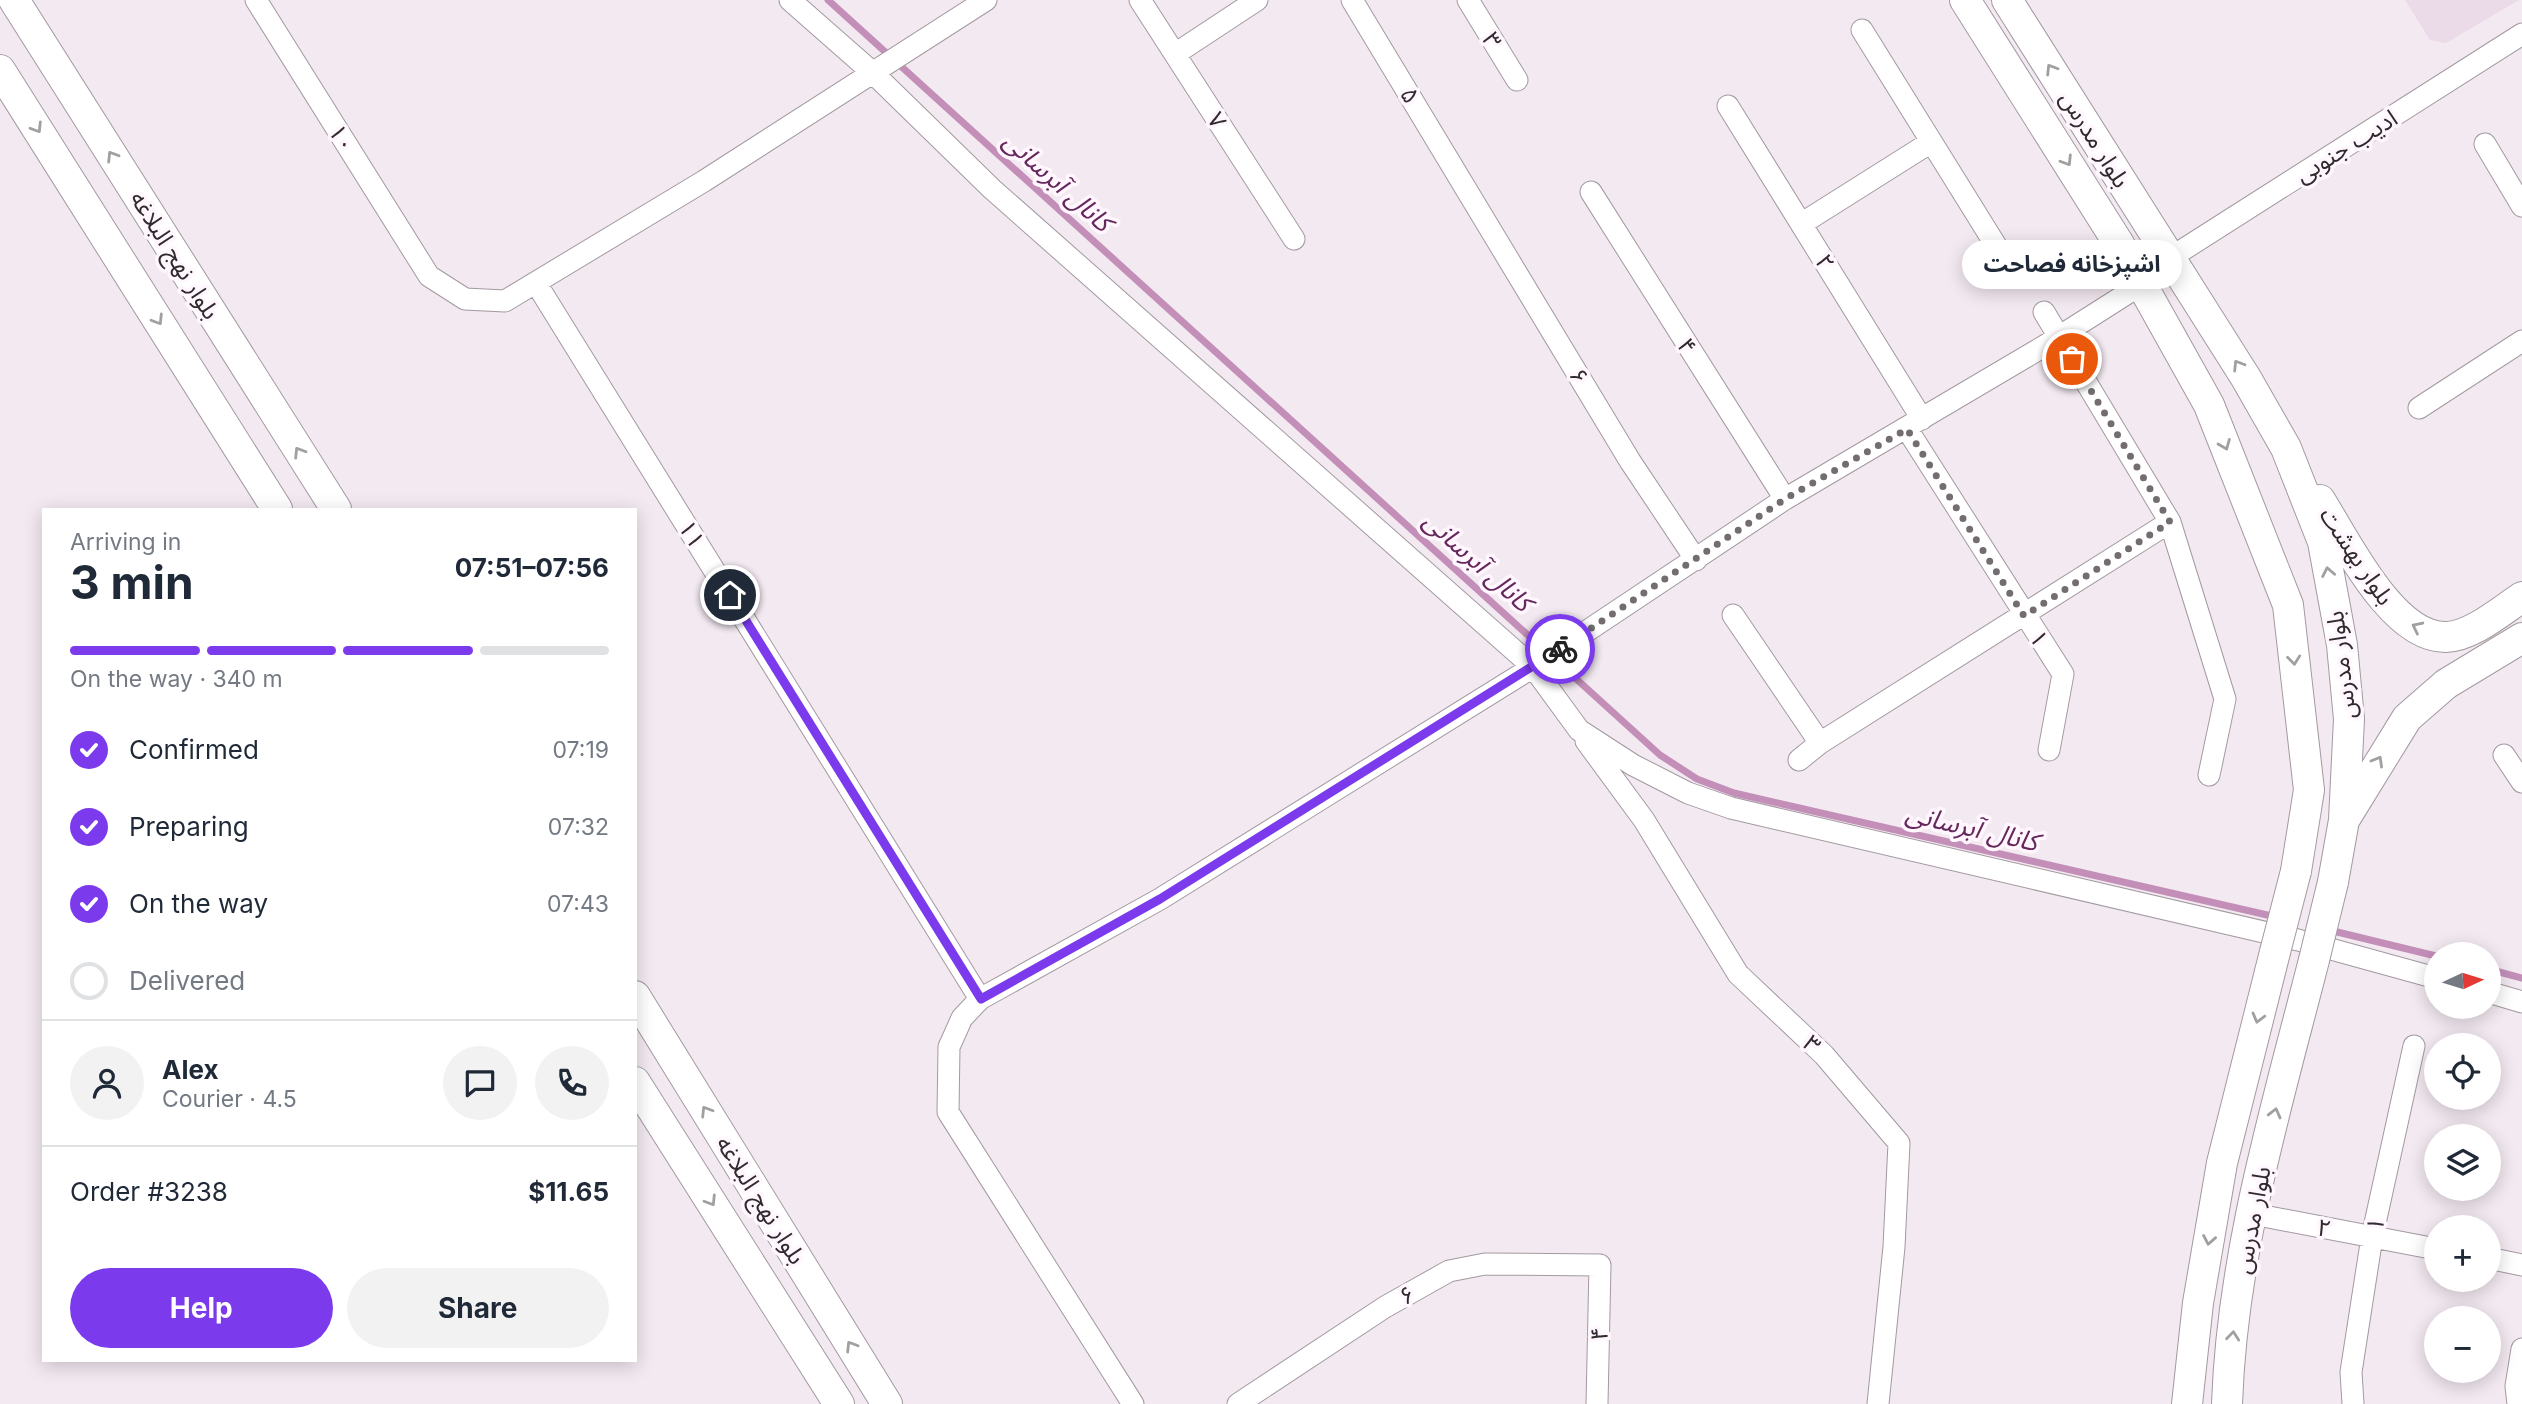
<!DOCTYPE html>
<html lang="en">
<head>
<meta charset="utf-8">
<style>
	:root { --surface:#fff; --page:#f2f2f3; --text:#1f2937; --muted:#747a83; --line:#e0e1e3; --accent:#7c3aed }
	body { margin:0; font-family:Inter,"Noto Sans Arabic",sans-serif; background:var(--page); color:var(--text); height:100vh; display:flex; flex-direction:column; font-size:26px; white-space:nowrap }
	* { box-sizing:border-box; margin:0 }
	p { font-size:23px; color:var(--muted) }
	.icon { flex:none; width:38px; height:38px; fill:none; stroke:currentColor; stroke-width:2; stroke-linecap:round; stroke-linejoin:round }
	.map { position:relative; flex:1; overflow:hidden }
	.panel { position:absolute; left:42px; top:508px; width:595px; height:854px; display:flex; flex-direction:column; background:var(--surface); border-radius:0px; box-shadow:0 4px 18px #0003 }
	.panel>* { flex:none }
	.needle { width:46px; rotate:86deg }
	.buttons { position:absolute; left:2424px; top:942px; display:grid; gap:14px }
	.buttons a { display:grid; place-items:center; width:77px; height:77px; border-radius:50%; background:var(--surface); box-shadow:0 4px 18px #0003; font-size:35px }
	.pin { position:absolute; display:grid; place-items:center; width:60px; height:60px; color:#fff; margin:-30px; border:4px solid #fff; border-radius:50%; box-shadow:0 2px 7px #0007 }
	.courier { position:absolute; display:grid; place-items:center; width:70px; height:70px; margin:-35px; border:5px solid #7c3aed; border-radius:50%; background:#fff; color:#222; box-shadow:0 2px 9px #0007 }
	.bubble { position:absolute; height:49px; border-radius:24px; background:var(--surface); box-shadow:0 4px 18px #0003; font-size:23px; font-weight:700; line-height:49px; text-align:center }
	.overview em { font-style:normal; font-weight:700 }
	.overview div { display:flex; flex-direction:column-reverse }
	.overview { display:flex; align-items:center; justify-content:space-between; height:119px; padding:0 28px }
	h1 { font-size:46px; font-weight:700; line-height:52px }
	.bar { display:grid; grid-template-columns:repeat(4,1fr); gap:10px 7px; align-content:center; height:84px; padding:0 28px }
	.bar i { height:9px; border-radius:5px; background:var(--line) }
	.bar .current { background:var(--accent) }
	.bar p { grid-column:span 4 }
	.line { display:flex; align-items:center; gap:18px; padding:0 28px; border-top:2px solid var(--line) }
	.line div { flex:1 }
	.round { display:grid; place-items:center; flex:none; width:74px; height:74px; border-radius:37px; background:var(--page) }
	ol { padding:0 28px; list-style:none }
	li { display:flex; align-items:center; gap:21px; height:77px }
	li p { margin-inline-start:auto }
	li .icon { padding:7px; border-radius:50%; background:var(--accent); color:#fff; stroke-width:4 }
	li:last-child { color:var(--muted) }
	li i { width:38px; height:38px; border:4px solid var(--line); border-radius:50% }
	.cta { display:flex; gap:14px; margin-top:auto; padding:14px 28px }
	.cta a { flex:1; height:80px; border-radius:42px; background:var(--accent); color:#fff; font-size:28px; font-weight:700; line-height:80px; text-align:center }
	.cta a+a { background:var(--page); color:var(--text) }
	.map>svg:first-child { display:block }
	.built { fill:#ebdbe8 }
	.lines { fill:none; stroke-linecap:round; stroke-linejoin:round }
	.stream { stroke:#c38fb9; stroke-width:7 }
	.street-casing { stroke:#a399a1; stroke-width:23 }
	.secondary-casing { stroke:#a399a1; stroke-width:32 }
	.street { stroke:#fff; stroke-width:21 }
	.secondary { stroke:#fff; stroke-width:30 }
	.secondary-bridge-casing { stroke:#a399a1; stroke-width:32; stroke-linecap:butt }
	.secondary-bridge { stroke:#fff; stroke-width:30 }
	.oneway { stroke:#a19fa0 }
	.done { stroke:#736d72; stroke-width:7; stroke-dasharray:0 12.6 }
	.route { stroke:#7c3aed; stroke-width:9 }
	.labels { text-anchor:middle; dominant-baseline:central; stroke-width:7; stroke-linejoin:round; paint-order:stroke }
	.street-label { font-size:24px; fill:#2e2a2d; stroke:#fff7fd }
	.water-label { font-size:26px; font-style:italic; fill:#65275c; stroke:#fff7fd }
</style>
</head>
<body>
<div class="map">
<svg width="2522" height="1404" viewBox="0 0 2522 1404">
	<rect width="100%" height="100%" fill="#f3e9f1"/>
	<path class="built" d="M 2405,0 L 2519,0 L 2446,43 L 2430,40 Z"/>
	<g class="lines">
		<path class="stream" d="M 828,0 L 1660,755 L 1697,779 L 1734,793 L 2276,917
			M 2329,930 L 2436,956
			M 2488,969 L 2522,978"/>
		<g class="street-casing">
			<path id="street" d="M 256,0 L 429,276 L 465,299 L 505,301 L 704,181 L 986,0
				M 790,0 L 873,73 L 992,189 L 1533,667 L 1579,730 L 1633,765 L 1688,793 L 1731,808 L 2298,940 L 2436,978
				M 1140,0 L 1294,239
				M 1352,0 L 1630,461 L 1696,560
				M 1468,0 L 1517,80
				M 1862,30 L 2013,273
				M 1175,54 L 1257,0
				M 1728,106 L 1922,419
				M 2485,144 L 2522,206
				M 1591,192 L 1785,499
				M 1801,224 L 1931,142
				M 536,283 L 980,999
				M 2044,312 L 2170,522
				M 2419,408 L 2522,341
				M 1907,429 L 2063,674 L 2049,750
				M 1733,615 L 1820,743
				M 1586,741 L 1644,820 L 1738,974 L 1824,1055 L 1899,1143 L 1894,1247 L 1878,1404
				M 2504,755 L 2522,782
				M 1799,760 L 1820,743 L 2170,522 L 2225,699 L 2209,775
				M 2488,992 L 2522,1002
				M 2253,1214 L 2436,1249
				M 2488,1258 L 2522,1265
				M 1133,1404 L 948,1112 L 949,1047 L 962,1018 L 980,999 L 1160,899 L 1533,667 L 1785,499 L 2046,345 L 2142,284 L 2170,258 L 2522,34
				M 1238,1404 L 1385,1307 L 1449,1271 L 1485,1264 L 1600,1265 L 1597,1404
				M 2353,1404 L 2351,1372 L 2372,1237 L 2414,1046
				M 2518,1404 L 2516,1386 L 2522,1349"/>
		</g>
		<g class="secondary-casing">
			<path id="secondary" d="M 14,0 L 336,509
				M 1965,0 L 2119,244 L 2209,405 L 2288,605 L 2309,790 L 2296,871
				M 2007,0 L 2246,378 L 2286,448 L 2323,542 L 2342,645 L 2349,719 L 2344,820 L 2333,882
				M 0,70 L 277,509
				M 2320,500 C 2346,541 2392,638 2446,637 C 2472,636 2501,611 2522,597
				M 2346,817 L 2407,718 L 2446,684 L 2522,638
				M 635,996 L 887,1404
				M 635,1082 L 839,1404
				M 2187,1404 L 2198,1303 L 2222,1163 L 2275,952
				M 2227,1404 C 2232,1253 2277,1105 2314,960"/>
		</g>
		<use href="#street" class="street"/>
		<use href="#secondary" class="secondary"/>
		<g class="secondary-bridge-casing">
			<path id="secondary-bridge" d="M 2275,952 L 2296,871
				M 2314,960 L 2333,882"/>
		</g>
		<use href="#secondary-bridge" class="secondary-bridge"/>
	</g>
	<defs><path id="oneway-chevron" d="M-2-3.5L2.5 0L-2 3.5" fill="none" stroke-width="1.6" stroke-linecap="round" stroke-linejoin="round" transform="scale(1.75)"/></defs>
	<g class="oneway">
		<use href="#oneway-chevron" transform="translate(2051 69) rotate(-122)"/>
		<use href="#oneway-chevron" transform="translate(37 128) rotate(58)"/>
		<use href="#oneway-chevron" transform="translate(112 156) rotate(-122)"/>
		<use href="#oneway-chevron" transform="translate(2067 161) rotate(58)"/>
		<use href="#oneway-chevron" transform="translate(158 320) rotate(58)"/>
		<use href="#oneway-chevron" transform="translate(2238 365) rotate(-122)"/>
		<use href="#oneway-chevron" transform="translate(2225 445) rotate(68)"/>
		<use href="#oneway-chevron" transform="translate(299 452) rotate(-122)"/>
		<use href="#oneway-chevron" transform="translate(2328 572) rotate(-101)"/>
		<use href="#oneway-chevron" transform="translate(2417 627) rotate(-154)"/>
		<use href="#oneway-chevron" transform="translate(2294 660) rotate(84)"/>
		<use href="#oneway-chevron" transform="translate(2378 761) rotate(-60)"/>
		<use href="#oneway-chevron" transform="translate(2258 1018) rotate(105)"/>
		<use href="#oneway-chevron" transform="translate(706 1111) rotate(-122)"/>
		<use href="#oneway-chevron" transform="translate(2275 1113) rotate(-76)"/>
		<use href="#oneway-chevron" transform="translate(711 1201) rotate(58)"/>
		<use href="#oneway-chevron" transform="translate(2209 1240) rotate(100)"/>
		<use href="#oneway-chevron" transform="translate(2233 1336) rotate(-84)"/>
		<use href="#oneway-chevron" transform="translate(851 1346) rotate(-122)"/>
	</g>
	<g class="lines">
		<path class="done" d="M 1560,649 L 1785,499 L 1907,429 L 2024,616 L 2170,522 L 2072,359"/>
		<path class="route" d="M 730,595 L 981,999 L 1160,899 L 1560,649"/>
	</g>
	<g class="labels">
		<g class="street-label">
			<text transform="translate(1492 40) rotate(59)">۳</text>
			<text transform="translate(1410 95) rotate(58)">۵</text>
			<text transform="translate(1217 120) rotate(57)">۷</text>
			<text transform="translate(342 138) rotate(58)">۱۰</text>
			<text transform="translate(2095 139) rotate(58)">بلوار مدرس</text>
			<text transform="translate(2346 146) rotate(-32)">ادیب جنوبی</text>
			<text transform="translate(175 255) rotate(58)">بلوار نهج البلاغه</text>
			<text transform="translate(1825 262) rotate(58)">۲</text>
			<text transform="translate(1687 346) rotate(58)">۴</text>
			<text transform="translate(1579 376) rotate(59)">۶</text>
			<text transform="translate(692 534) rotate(58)">۱۱</text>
			<text transform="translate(2357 556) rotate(56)">بلوار بهشت</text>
			<text transform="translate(2039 638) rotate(57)">۱</text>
			<text transform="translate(2341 665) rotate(-97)">بلوار مدرس</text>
			<text transform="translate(1812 1044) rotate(44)">۳</text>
			<text transform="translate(761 1200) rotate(58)">بلوار نهج البلاغه</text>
			<text transform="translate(2252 1220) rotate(-79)">بلوار مدرس</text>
			<text transform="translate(2375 1224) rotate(-78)">۱</text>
			<text transform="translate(2324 1228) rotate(11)">۲</text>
			<text transform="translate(1407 1295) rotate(-30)">۶</text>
			<text transform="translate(1599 1334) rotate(-89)">۴</text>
		</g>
		<g class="water-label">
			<text transform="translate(1058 181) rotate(42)">کانال آبرسانی</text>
			<text transform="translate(1478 561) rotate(42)">کانال آبرسانی</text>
			<text transform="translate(1972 827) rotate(13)">کانال آبرسانی</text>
		</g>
	</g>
</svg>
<div class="buttons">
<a><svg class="needle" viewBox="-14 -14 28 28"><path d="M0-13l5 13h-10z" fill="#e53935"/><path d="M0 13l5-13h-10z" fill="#747a83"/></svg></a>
<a><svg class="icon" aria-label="locate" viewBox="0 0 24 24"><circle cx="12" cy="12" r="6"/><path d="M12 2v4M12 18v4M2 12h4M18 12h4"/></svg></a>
<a><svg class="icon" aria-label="layers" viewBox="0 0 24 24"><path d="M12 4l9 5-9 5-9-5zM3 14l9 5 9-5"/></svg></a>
<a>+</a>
<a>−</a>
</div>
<div class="pin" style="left:2072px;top:359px;background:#ea580c"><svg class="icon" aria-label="bag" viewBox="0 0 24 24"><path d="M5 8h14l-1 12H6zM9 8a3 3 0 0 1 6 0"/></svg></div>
<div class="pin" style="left:730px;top:595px;background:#1f2937"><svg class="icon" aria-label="home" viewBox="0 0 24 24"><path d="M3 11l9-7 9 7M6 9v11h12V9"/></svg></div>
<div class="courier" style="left:1560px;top:649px"><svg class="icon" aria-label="bike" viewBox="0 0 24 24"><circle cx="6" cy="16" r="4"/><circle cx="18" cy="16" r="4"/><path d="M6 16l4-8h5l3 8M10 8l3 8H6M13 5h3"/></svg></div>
<div class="bubble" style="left:1962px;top:240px;width:220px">اشپزخانه فصاحت</div>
<section class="panel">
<div class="overview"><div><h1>3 min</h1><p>Arriving in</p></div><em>07:51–07:56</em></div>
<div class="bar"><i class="current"></i><i class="current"></i><i class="current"></i><i></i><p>On the way · 340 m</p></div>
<ol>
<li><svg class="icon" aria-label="check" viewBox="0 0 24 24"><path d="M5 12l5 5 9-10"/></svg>Confirmed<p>07:19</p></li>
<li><svg class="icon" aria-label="check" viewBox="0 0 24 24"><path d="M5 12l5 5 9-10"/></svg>Preparing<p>07:32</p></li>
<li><svg class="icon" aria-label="check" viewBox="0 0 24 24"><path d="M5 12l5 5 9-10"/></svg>On the way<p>07:43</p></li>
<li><i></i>Delivered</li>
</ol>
<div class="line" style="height:126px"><a class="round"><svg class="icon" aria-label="person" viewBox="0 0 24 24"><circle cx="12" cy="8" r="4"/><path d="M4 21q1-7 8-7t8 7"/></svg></a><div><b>Alex</b><p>Courier · 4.5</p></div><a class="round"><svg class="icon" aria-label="chat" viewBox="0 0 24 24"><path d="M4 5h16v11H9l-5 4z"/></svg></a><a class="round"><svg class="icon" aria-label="phone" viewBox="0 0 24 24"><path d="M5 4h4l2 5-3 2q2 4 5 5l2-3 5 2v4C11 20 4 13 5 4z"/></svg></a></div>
<div class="line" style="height:91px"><div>Order #3238</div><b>$11.65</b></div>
<div class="cta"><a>Help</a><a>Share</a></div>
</section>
</div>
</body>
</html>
